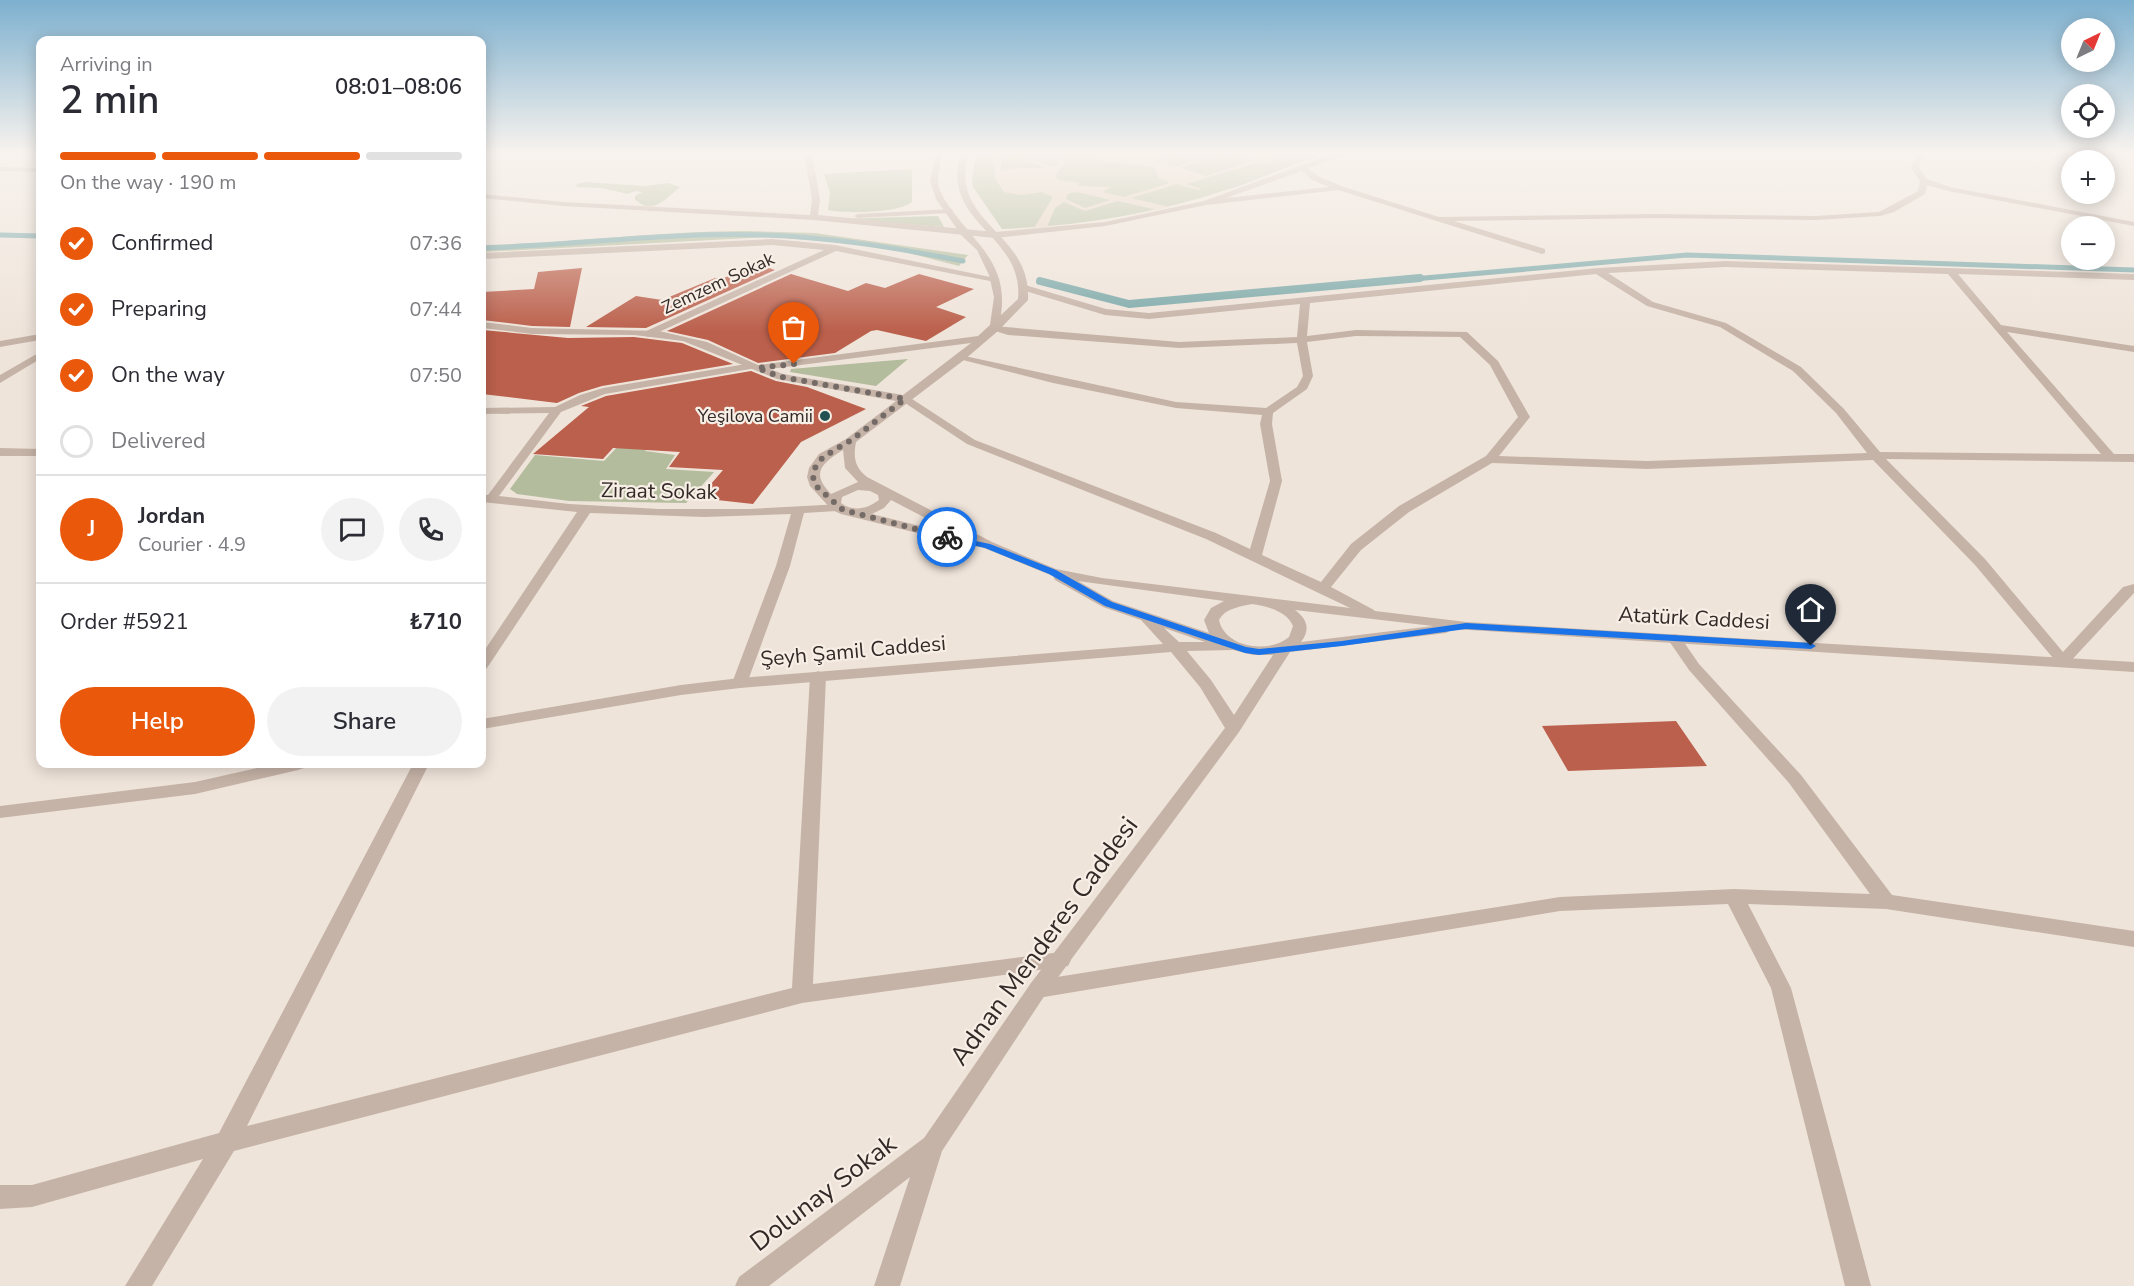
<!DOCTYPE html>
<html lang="en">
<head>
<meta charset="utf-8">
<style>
	:root { --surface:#fff; --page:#f2f2f3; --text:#2b2b33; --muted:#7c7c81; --line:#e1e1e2; --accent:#ea580c }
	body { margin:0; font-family:"Nunito Sans",sans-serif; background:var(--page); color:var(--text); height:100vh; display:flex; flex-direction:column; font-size:22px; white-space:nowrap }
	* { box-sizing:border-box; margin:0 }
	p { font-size:20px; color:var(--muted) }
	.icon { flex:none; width:33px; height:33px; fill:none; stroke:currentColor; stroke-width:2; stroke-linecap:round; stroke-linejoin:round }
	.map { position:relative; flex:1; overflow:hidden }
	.sheet { position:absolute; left:36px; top:36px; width:450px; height:732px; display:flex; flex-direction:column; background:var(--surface); border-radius:12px; box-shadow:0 3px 15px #0003 }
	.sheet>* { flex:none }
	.needle { width:39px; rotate:43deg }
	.buttons { position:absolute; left:2061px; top:18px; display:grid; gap:12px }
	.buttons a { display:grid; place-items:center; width:54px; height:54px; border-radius:50%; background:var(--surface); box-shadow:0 3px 15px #0003; font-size:30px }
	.pin { position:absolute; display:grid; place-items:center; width:51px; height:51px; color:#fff; margin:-62px -26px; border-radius:50% 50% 50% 0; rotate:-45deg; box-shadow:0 0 6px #0007 }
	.pin .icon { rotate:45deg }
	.courier { position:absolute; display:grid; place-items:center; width:60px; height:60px; margin:-30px; border:4px solid #1a73e8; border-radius:50%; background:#fff; color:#222; box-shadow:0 2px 8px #0007 }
	.overview em { font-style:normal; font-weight:600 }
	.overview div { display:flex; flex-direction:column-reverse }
	.overview { display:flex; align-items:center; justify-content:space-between; height:102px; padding:0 24px }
	h1 { font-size:39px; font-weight:600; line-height:45px }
	.bar { display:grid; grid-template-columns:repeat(4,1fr); gap:9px 6px; align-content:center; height:72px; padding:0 24px }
	.bar i { height:8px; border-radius:4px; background:var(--line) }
	.bar .on { background:var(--accent) }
	.bar p { grid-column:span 4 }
	.line { display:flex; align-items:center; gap:15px; padding:0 24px; border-top:2px solid var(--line) }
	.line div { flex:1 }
	.round { display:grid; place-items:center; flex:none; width:63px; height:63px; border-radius:32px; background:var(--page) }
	ol { padding:0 24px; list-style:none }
	li { display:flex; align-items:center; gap:18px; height:66px }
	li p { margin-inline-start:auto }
	li .icon { padding:6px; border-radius:50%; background:var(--accent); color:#fff; stroke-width:4 }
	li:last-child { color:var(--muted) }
	li i { width:33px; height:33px; border:3px solid var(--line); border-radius:50% }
	.button { display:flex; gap:12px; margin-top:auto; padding:12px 24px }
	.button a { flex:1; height:69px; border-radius:36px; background:var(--accent); color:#fff; font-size:24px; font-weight:600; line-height:69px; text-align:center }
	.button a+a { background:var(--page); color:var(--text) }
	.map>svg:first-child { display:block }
	.green { fill:#b3bc9c }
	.plaza { fill:#e6d4c2; fill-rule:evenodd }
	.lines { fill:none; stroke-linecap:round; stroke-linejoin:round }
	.stream-far1 { stroke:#7ca9a9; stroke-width:5 }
	.stream { stroke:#7ca9a9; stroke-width:8 }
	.building { fill:#bb604c }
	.minor { fill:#c6b3a7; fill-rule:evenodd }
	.tertiary { fill:#c6b3a7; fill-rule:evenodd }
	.route { fill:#1a73e8 }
	.done { stroke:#756b66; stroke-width:6; stroke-dasharray:0 10.8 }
	.poi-dot { fill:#205051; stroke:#f7eee6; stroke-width:2 }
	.labels { text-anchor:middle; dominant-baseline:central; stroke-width:4.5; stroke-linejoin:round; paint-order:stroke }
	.far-street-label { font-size:18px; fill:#332a27; stroke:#f7eee6 }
	.far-poi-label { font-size:18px; fill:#332a27; stroke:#f7eee6; text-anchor:end }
	.street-label { font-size:21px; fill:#332a27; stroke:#f7eee6 }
	.near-street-label { font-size:26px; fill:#332a27; stroke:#f7eee6 }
</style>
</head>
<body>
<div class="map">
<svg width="2134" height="1286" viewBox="0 0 2134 1286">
	<rect width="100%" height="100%" fill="#efe4da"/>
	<path class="green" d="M 976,152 L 1338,152 C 1300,158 1264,179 1226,190 C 1153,214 1079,226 1002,229 L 973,187 L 972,180 Z
		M 912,169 L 912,202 C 899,213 845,214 828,210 L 830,193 L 824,174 Z
		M 585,182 L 645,186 L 668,183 L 680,187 C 670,195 657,211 643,205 C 640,204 638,201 635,200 L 635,196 L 642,192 L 635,191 L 628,194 L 602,188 L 576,187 L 577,184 Z
		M 938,216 L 944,227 L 836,219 Z
		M 744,231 L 815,233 L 968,255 L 959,266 L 893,249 L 836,242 L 771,237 L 482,252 L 482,245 C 569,244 656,231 744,231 Z
		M 908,359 L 876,386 L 790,372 L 791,369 Z
		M 640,423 L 668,425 L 645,451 L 675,455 L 666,469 L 714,472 L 686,503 L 569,501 L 517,494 L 510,489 L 535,455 L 604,461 Z"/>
	<path class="plaza" d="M 976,152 L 1013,152 L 1053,167 L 1056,166 L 1064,152 L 1071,152 L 1056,176 L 1058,180 L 1080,183 L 1077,186 L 1111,187 L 1102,192 L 1124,197 L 1170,183 L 1158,177 L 1155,168 L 1073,156 L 1073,152 L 1180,152 L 1162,152 L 1156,163 L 1159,164 L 1164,157 L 1189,152 L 1169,158 L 1164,163 L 1174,167 L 1225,152 L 1247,158 L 1263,152 L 1281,158 L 1263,164 L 1256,163 L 1186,184 L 1201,189 L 1198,190 L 1177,184 L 1131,198 L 1170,207 L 1157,210 L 1118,201 L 1085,211 L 1064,202 L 1055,208 L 1047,227 L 1034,228 L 1053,197 L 1042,192 L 1021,195 L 1004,192 L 995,178 L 993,154 L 976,155 ZM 1004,153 L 1044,167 L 1044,168 L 1018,168 L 1001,171 L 1001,154 ZM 1225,154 L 1251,161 L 1206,176 L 1180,168 ZM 1074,192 L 1082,193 L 1110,200 L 1085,208 L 1066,199 L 1068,194 Z"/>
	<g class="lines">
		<path class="stream-far1" d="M 0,235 L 40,236
			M 482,248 C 576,245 670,232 764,235 C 831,237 897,248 963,261
			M 1402,280 L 1687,255 L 2134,270"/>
		<path class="stream" d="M 1040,281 L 1129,304 L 1420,278"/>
	</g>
	<path class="building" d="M 758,264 L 775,270 L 646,328 L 586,327 L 636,296 L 662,300 L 715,278 L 719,280 Z
		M 582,268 L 570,327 L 532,326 L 482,320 L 482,292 L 534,289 L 538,272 Z
		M 791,274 L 848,291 L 866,283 L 885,288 L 919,274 L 974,289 L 936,307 L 966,317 L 926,341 L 877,330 L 871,331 L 835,353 L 758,363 L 708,340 L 667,331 Z
		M 482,330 L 568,338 L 634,337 L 682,343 L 733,364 L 602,386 L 579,393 L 557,403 L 482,394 Z
		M 751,371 L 776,381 L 807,387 L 866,409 L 801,442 L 753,504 L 699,498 L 723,470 L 669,467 L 680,452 L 613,448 L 603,459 L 533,454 L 589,407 L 581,406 L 606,396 Z
		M 1676,721 L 1707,766 L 1568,771 L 1542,726 Z"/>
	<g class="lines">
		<path class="minor" d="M 804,152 L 812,152 L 820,200 L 818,215 L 995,232 L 1105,222 L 1204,201 L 1332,154 L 1364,152 L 1336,158 L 1308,168 L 1318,176 L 1341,186 L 1439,217 L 1655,214 L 1815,216 L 1879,212 L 1918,191 L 1920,181 L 1911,168 L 1918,152 L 1924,152 L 1919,168 L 1927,179 L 1950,187 L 2134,222 L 2134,226 L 1948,191 L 1927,185 L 1925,194 L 1894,212 L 1880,216 L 1815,220 L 1655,218 L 1454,221 L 1545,249 L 1545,253 L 1542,254 L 1338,190 L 1206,205 L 1105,226 L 995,238 L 814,220 L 563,206 L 482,198 L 482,194 L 563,202 L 810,215 L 812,200 ZM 1302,171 L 1312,180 L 1329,187 L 1226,198 Z
			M 0,167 L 40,168 L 40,172 L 0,171 Z
			M 952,209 L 953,211 L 949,213 L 858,218 L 854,216 L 858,214 Z
			M 772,239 L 835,245 L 1000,279 L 995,282 L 836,251 L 648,337 L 643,334 L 644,332 L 824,250 L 772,245 L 482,259 L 482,253 Z
			M 1725,261 L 2134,274 L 2134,280 L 1958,274 L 2001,325 L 2134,346 L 2134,352 L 2007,332 L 2114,454 L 2134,454 L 2134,462 L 1886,459 L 1985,559 L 2063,652 L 2123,587 L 2134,584 L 2134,593 L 2068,664 L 2058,664 L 1975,565 L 1873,460 L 1647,469 L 1492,463 L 1409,512 L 1361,550 L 1331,587 L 1374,610 L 1376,613 L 1369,617 L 1206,539 L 967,444 L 899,399 L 905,396 L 909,397 L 975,440 L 1216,533 L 1250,549 L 1270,481 L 1260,424 L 1262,415 L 1176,408 L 1053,383 L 955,358 L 960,355 L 1176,402 L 1266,408 L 1297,387 L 1303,376 L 1297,343 L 1179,348 L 1008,335 L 989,329 L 994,326 L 1179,342 L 1297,337 L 1300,304 L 1149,319 L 1105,315 L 1022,290 L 1020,288 L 1025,285 L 1106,309 L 1149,313 L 1598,268 ZM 1725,267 L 1948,274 L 2101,454 L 1880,452 L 1844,409 L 1801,367 L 1726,323 L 1653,302 L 1608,273 ZM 1596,274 L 1647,306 L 1720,327 L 1793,371 L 1836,413 L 1867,453 L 1647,461 L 1499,456 L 1530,417 L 1498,361 L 1467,332 L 1356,330 L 1307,336 L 1310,303 ZM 1356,336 L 1460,337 L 1490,365 L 1518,417 L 1486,456 L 1399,506 L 1351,544 L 1321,582 L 1262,555 L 1282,481 L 1272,424 L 1273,413 L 1307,389 L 1313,376 L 1307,342 Z
			M 752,363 L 757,366 L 756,368 L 605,394 L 561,412 L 499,496 L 569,504 L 659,509 L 749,509 L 842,504 L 843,507 L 837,511 L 804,513 L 790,566 L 746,686 L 740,688 L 732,683 L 776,566 L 791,514 L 704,517 L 590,513 L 487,668 L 482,670 L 482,654 L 577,512 L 482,502 L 482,494 L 488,495 L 549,413 L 482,414 L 482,408 L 555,407 L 580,395 L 603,388 Z
			M 0,448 L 40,449 L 40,456 L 0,456 Z
			M 1674,634 L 1679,635 L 1699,664 L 1801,775 L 1892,895 L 2134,931 L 2134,947 L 1886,909 L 1748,904 L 1791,988 L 1871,1286 L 1845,1286 L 1771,988 L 1728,904 L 1560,911 L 1038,998 L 1031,995 L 1028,989 L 1031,983 L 1038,980 L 1560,897 L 1734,889 L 1870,894 L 1789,783 L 1689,670 L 1667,638 Z
			M 818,671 L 826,676 L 813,984 L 1061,952 L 1068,954 L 1071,960 L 1068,966 L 802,1003 L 234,1151 L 152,1286 L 125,1286 L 203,1159 L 32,1207 L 0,1209 L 0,1185 L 32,1185 L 219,1133 L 413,764 L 429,764 L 247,1126 L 792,988 L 810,676 Z"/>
		<path class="tertiary" d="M 936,152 L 943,152 C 941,161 938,171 938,180 C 938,190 945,201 951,209 C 978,246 1008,265 1001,315 L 1018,299 C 1023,244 965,229 958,184 C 956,173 959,162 961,152 L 968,152 C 966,163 964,174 966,184 C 974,229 1031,242 1028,300 L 998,331 L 964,360 L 856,442 C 853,458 855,467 867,477 L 992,542 L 1056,569 L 1102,578 L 1466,622 L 2134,662 L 2134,672 L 1453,629 L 1446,633 L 1290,652 L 1239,732 L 1045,995 L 942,1151 L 900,1286 L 874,1286 L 910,1177 L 769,1286 L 735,1286 L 739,1277 L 924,1138 L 1031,983 L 1225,728 L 1200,687 L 1171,652 L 740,688 L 681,695 L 482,729 L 482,719 L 681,685 L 740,678 L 1163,644 L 1141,620 L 1103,607 L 1055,580 L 1053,576 L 974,544 L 969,546 L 841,514 L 832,510 L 810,486 L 807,477 L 809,468 L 819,454 L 846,439 L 896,401 L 777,379 L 683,341 L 634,335 L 532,334 L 482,328 L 482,322 L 532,328 L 659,331 L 707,342 L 758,365 L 978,336 L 990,325 L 994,297 L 989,275 L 977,250 L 962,236 L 936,199 L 930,181 ZM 971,343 L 903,395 L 783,374 L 770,369 ZM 843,450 L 845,468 L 858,482 L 831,494 C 810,473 822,463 843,450 ZM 858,490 L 870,491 L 878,495 L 879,500 C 867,509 853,512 841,503 L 842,497 ZM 891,500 L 960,536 L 872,514 L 884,508 ZM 1078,581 L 1224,601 L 1211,608 L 1204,620 L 1209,633 L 1113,601 ZM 1252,604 C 1266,606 1287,611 1293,626 L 1289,637 C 1269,654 1225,648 1219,620 C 1226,608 1239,607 1252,604 ZM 1295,610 L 1433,626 L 1301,642 C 1311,629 1307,619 1295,610 ZM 1164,628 L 1205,642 L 1179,642 ZM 1233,650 L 1253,655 L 1273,655 L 1234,715 L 1211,680 L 1187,651 Z
			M 40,334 L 40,340 L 0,347 L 0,341 Z
			M 40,352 L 40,359 L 0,383 L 0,375 Z
			M 275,764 L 306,764 L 304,768 L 298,770 L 195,794 L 0,818 L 0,806 L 195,782 Z"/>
	</g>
	<linearGradient id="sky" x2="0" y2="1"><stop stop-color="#7db0cf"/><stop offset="0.46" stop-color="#f8f3ee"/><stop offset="1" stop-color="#f8f3ee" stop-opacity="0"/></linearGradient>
	<rect width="2134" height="332" fill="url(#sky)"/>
	<path class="route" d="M 947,535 L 990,544 L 1056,570 L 1112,602 L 1246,647 L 1259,649 L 1342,641 L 1466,623 L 1811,643 L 1816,646 L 1811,649 L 1466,629 L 1342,646 L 1259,655 L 1245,653 L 1105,606 L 1049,574 L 985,548 L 944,539 L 944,536 Z"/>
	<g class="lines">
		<path class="done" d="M 794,364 L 757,368 L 781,377 L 905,399 L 850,441 L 823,457 L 815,468 L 813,477 L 816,486 L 843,510 L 947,537"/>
	</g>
	<circle class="poi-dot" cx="825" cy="416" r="6"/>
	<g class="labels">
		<g class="far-street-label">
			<text transform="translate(718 283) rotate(-25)">Zemzem Sokak</text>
		</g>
		<g class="far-poi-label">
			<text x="813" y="416">Yeşilova Camii</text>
		</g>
		<g class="street-label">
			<text transform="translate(659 491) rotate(1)">Ziraat Sokak</text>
			<text transform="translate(1694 618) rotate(3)">Atatürk Caddesi</text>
			<text transform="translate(853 651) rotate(-5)">Şeyh Şamil Caddesi</text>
		</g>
		<g class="near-street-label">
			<text transform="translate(1044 941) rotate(-54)">Adnan Menderes Caddesi</text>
			<text transform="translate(823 1193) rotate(-37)">Dolunay Sokak</text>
		</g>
	</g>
</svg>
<div class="buttons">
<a><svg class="needle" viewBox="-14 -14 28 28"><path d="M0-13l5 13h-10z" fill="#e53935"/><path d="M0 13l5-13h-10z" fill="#7c7c81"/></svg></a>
<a><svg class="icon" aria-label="locate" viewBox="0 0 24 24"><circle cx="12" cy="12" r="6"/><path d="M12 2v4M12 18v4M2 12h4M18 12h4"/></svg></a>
<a>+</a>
<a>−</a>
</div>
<div class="pin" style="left:794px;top:364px;background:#ea580c"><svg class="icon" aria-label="bag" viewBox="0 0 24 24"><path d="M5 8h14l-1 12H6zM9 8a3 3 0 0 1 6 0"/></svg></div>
<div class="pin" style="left:1811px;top:646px;background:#1f2937"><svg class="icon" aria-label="home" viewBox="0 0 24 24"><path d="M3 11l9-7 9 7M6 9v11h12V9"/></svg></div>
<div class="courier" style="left:947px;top:537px"><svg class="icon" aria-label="bike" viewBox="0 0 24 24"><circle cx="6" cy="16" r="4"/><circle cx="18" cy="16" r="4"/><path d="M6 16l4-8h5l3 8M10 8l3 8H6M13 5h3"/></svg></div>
<section class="sheet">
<div class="overview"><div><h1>2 min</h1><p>Arriving in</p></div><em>08:01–08:06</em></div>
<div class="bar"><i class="on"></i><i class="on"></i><i class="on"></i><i></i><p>On the way · 190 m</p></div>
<ol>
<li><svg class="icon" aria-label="check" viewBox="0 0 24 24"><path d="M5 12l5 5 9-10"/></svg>Confirmed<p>07:36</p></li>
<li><svg class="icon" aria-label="check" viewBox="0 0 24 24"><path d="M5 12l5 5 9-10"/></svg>Preparing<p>07:44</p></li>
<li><svg class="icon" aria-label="check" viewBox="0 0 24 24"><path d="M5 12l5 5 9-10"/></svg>On the way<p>07:50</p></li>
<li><i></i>Delivered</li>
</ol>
<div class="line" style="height:108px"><b class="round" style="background:var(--accent);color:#fff">J</b><div><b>Jordan</b><p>Courier · 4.9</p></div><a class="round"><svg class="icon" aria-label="chat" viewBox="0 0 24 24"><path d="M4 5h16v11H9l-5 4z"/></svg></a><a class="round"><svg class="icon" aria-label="phone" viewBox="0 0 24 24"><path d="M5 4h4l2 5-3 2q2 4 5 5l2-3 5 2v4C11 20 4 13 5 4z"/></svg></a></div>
<div class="line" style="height:78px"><div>Order #5921</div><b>₺710</b></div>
<div class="button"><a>Help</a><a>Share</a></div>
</section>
</div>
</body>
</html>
